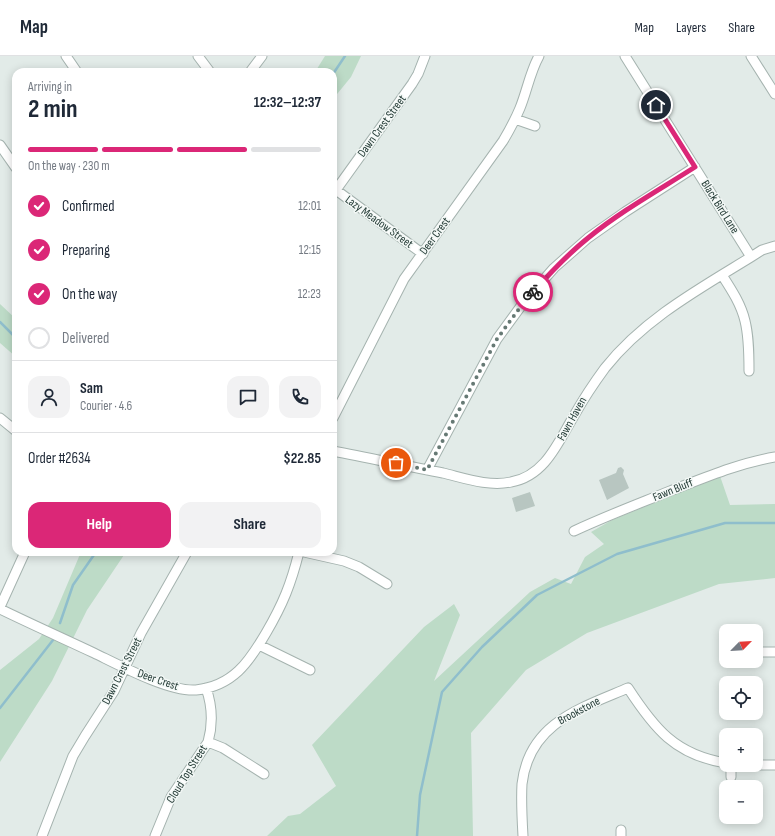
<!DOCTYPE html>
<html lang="en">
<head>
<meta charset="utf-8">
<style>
	:root { --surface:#fff; --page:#f2f2f3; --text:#1f2937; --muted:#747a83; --line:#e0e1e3; --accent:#db2777 }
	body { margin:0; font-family:"Sofia Sans Condensed",sans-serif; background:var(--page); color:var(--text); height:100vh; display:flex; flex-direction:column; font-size:15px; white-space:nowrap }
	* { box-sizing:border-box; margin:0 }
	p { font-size:13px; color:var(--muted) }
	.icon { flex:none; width:22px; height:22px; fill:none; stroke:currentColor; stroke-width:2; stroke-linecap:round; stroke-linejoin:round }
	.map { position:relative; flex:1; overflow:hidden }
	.drawer { position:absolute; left:12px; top:12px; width:325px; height:488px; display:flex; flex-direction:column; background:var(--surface); border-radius:12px; box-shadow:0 2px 10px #0003 }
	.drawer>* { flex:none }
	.needle { width:26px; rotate:66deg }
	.controls { position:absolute; left:719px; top:568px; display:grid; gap:8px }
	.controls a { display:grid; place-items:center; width:44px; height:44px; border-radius:8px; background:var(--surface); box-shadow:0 2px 10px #0003; font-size:20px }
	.pin { position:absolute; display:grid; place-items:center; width:34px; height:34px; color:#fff; margin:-17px; border:2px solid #fff; border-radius:50%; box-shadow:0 1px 4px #0007 }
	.courier { position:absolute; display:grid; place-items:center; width:40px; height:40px; margin:-20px; border:3px solid #db2777; border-radius:50%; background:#fff; color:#222; box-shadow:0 1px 5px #0007 }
	.summary em { font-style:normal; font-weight:700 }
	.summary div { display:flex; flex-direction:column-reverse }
	.summary { display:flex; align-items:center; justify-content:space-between; height:68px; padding:0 16px }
	h1 { font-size:26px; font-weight:700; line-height:30px }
	.bar { display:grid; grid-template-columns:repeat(4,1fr); gap:6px 4px; align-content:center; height:48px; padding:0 16px }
	.bar i { height:5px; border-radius:3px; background:var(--line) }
	.bar .on { background:var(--accent) }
	.bar p { grid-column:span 4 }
	.line { display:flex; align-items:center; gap:10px; padding:0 16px; border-top:1px solid var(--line) }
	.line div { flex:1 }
	.round { display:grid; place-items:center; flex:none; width:42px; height:42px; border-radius:12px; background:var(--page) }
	ol { padding:0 16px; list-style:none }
	li { display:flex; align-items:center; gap:12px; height:44px }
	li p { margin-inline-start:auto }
	li .icon { padding:4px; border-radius:50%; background:var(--accent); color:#fff; stroke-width:4 }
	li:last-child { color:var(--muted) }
	li i { width:22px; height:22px; border:2px solid var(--line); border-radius:50% }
	.cta { display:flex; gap:8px; margin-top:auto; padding:8px 16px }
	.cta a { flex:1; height:46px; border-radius:12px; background:var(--accent); color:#fff; font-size:16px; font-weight:700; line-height:46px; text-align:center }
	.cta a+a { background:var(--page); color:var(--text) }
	header { display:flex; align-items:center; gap:24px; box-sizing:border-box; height:56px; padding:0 20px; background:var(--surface); border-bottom:1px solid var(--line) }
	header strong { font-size:19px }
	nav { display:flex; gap:22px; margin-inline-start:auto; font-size:14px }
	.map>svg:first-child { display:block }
	.green { fill:#bddbc7 }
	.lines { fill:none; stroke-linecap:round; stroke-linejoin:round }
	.stream { stroke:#8fbecc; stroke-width:2.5 }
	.building { fill:#b8c6c1 }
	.minor-casing { stroke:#a5b3af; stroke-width:11 }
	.minor { stroke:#fff; stroke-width:9 }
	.done { stroke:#667974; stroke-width:4; stroke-dasharray:0 7.2 }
	.route { stroke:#db2777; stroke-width:5 }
	.labels { text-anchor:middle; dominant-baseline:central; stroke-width:3; stroke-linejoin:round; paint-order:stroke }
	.street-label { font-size:12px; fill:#243b36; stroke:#f3f8f6 }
</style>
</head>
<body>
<header>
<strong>Map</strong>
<nav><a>Map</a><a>Layers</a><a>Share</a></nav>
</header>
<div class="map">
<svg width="775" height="780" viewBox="0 0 775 780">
	<rect width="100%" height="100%" fill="#e2ebe8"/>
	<path class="green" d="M 325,0 L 361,0 L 351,21 L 333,43 L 333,16 L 315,16 Z
		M 0,248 L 16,263 L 16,301 L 0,287 Z
		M 720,420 L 730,449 L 775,448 L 775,522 L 719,528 L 587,577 L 526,614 L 471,677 L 473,780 L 267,780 L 288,760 L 300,758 L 336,730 L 312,689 L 424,571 L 454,548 L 460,559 L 434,625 L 530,536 L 555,522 L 571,528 L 585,501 L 604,488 L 591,476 L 612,464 Z
		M 81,496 L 126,496 L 87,554 L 52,625 L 0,706 L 0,614 L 39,583 L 53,562 Z"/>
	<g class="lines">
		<path class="stream" d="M 333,18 L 345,0
			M 0,266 L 16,282
			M 60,567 L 73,529 L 96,496
			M 0,652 L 53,584
			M 417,780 L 420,739 L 442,636 L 482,591 L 537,539 L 617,498 L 725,467 L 775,467"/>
	</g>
	<path class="building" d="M 621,411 L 624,414 L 623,418 L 629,432 L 607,444 L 599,424 L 616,417 L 618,412 Z
		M 530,436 L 535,450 L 516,456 L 512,442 Z"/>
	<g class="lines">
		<g class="minor-casing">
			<path id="minor" d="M 66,0 L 77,16
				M 198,0 L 210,16
				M 625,0 L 751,201
				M 751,0 L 775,38
				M 250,16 L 262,0
				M 515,63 L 535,70
				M 0,89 L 16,112
				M 336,134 L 423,198
				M 333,138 L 412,28 L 418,18 L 425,0
				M 722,219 C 731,233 741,248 745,265 C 749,281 749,298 749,315
				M 0,362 L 16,375
				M 333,362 L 404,223 L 503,85 C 509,75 515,64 520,52 C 527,35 530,16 539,0
				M 333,395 C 370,402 406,410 443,417 C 464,422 489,431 511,426 C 546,420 559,384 575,358 C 584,342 594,327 605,312 C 644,263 699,233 751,201 L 762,194 L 775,190
				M 427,414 L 497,283 L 524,246 L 554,212 L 588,182 L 625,156 L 695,111
				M 574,475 C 606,460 638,448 670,435 C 704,422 739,407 775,401
				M 304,496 L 344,505 L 359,511 L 387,528
				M 0,551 L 25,496
				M 0,553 C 31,568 62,582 94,597 C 119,609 169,636 196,634 C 233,630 249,606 266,577 C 283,548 291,528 299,496
				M 259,589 L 310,614
				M 756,596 L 775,596
				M 208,686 L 223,692 L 264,718
				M 756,709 L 775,709
				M 731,721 L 731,709
				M 621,774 L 621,780
				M 42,780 L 73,700 L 85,680 L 114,635 L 141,577 L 187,496
				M 155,780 L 171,741 L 208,686 C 213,668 212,649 206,632
				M 523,780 C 522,763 521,745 522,728 C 529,667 581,652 628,632 C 654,672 675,699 726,707"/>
		</g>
		<use href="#minor" class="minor"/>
	</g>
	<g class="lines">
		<path class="done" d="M 396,407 L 427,414 L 497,283 L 524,246 L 533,236"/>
		<path class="route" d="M 533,236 C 550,217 568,198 588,182 C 621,155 659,134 695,111 L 656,49"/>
	</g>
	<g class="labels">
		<g class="street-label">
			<text transform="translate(382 70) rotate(-54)">Dawn Crest Street</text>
			<text transform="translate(720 151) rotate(58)">Black Bird Lane</text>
			<text transform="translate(379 166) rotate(36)">Lazy Meadow Street</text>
			<text transform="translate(435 180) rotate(-54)">Deer Crest</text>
			<text transform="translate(572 363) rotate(-61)">Fawn Haven</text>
			<text transform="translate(673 434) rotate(-22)">Fawn Bluff</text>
			<text transform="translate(122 615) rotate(-63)">Dawn Crest Street</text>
			<text transform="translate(158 624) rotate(19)">Deer Crest</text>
			<text transform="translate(579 655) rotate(-28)">Brookstone</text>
			<text transform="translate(187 718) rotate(-58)">Cloud Top Street</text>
		</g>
	</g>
</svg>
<div class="controls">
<a><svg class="needle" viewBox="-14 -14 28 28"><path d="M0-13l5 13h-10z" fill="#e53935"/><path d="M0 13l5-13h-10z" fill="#747a83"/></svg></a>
<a><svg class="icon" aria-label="locate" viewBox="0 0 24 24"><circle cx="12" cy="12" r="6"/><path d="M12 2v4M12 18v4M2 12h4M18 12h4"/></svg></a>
<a>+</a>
<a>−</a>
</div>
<div class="pin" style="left:396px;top:407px;background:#ea580c"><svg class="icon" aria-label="bag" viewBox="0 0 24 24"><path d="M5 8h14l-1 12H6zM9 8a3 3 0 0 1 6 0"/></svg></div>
<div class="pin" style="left:656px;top:49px;background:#1f2937"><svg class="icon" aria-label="home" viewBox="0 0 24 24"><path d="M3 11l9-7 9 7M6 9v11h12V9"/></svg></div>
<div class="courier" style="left:533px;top:236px"><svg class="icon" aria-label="bike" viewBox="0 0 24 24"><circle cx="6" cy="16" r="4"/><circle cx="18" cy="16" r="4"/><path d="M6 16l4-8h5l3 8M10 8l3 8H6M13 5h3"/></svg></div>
<section class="drawer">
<div class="summary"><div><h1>2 min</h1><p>Arriving in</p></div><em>12:32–12:37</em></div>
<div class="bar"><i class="on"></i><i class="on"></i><i class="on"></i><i></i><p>On the way · 230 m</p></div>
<ol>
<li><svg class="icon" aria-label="check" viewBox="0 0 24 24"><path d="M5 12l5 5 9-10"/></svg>Confirmed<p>12:01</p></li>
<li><svg class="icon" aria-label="check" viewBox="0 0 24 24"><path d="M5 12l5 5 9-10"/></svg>Preparing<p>12:15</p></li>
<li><svg class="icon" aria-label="check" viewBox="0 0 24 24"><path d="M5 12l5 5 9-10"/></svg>On the way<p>12:23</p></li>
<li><i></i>Delivered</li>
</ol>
<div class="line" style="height:72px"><a class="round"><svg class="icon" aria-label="person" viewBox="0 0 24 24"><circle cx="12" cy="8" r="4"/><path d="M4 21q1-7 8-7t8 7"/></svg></a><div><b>Sam</b><p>Courier · 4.6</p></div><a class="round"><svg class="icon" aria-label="chat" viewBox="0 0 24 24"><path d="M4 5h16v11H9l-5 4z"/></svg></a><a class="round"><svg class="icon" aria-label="phone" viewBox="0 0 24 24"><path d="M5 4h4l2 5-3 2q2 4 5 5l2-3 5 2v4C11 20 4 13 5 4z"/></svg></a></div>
<div class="line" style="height:52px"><div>Order #2634</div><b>$22.85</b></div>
<div class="cta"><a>Help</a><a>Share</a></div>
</section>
</div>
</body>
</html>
